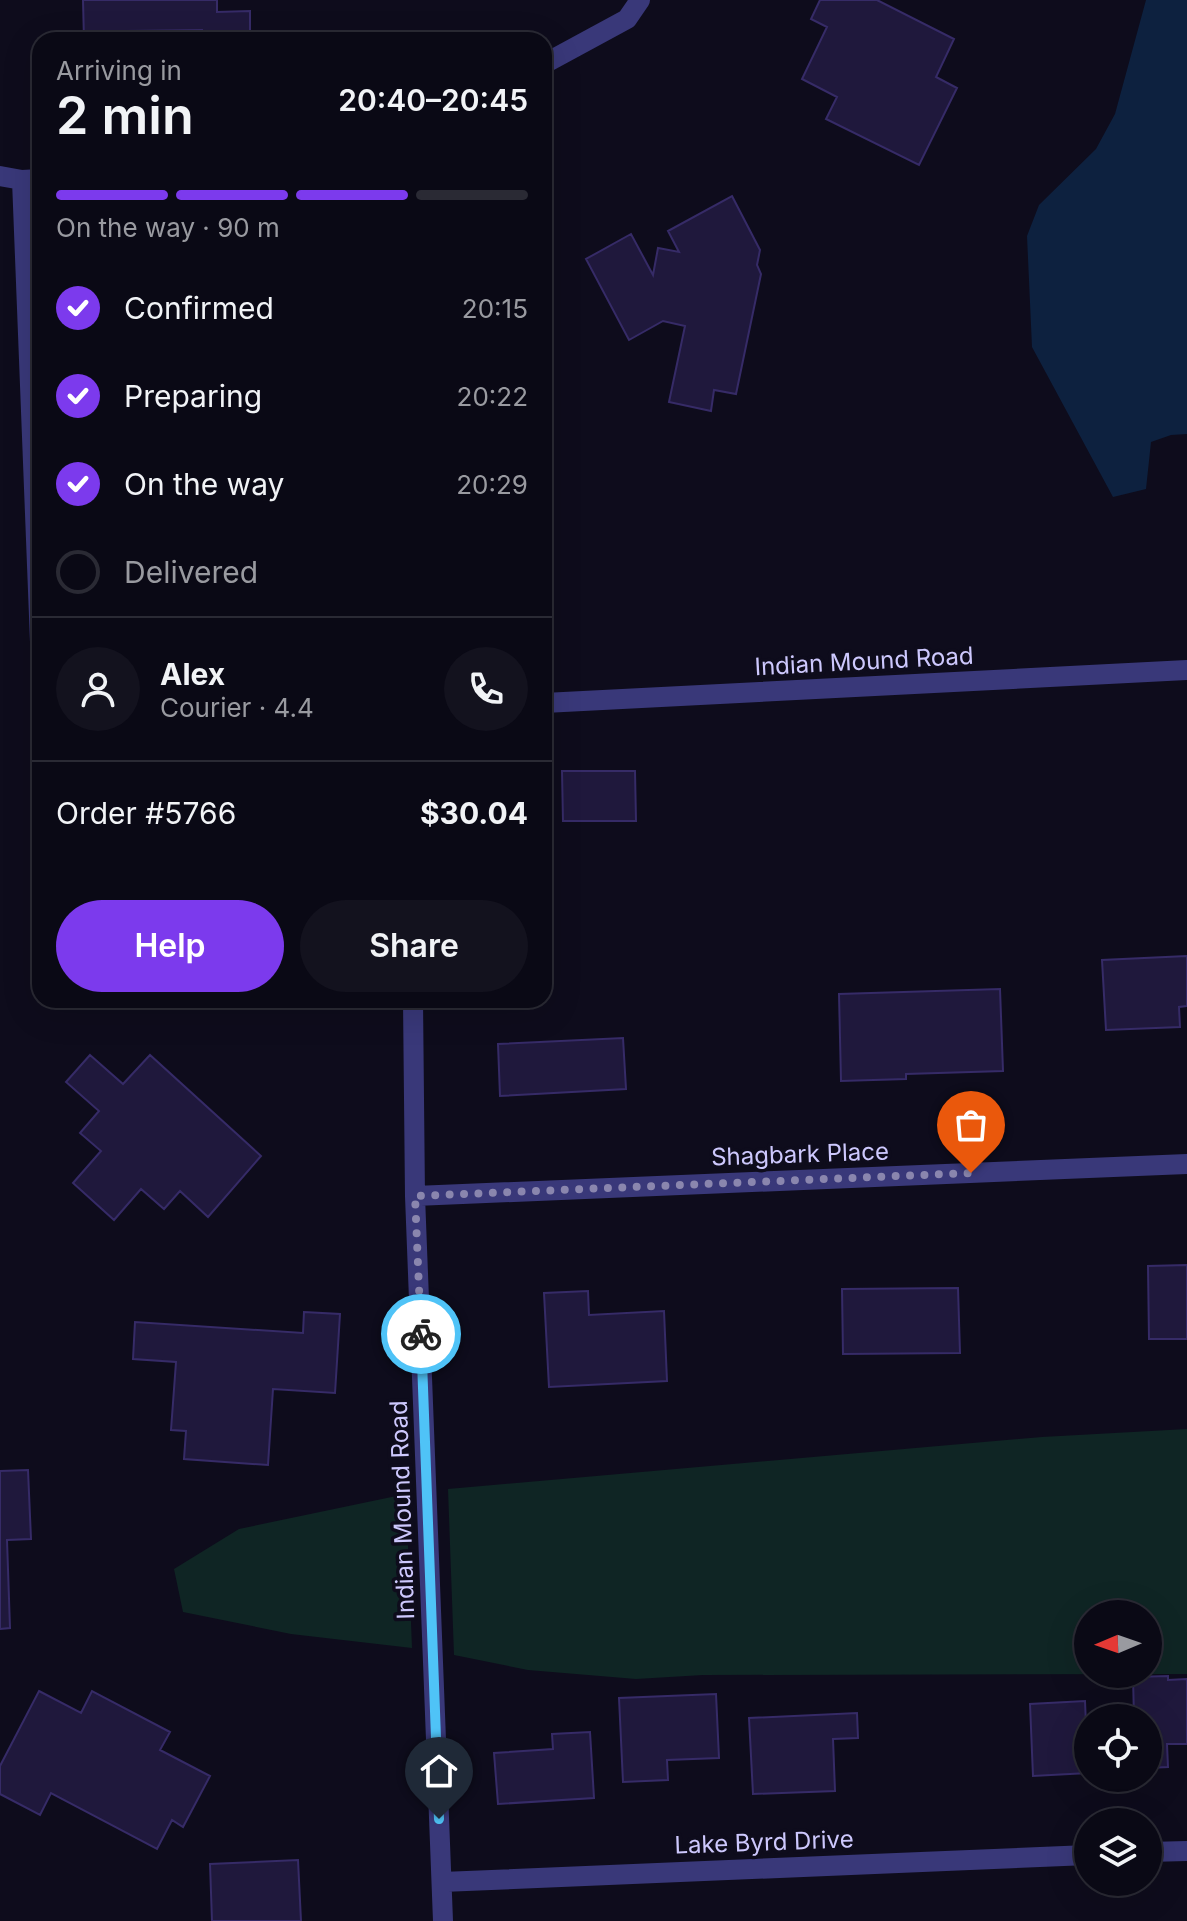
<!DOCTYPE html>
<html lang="en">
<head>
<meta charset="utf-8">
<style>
	:root { --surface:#0a0915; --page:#13121e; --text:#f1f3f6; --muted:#999aa0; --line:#2a2a34; --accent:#7c3aed }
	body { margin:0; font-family:Inter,sans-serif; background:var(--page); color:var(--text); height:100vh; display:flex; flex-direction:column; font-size:30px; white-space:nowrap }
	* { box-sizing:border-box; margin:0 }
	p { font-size:26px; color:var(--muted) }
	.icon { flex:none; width:44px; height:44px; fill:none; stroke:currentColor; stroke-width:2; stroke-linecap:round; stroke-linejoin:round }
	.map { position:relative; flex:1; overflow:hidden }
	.sheet { position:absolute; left:32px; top:32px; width:520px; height:976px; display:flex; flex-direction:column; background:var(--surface); border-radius:24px; box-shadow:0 8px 32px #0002,0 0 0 2px var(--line) }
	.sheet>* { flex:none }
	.needle { width:52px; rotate:268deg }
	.fabs { position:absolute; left:1074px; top:1600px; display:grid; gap:16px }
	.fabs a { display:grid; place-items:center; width:88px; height:88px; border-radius:50%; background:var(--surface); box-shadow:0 8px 32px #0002,0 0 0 2px var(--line); font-size:40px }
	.pin { position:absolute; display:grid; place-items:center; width:68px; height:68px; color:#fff; margin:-82px -34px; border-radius:50% 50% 50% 0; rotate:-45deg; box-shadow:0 0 8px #0007 }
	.pin .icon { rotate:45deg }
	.courier { position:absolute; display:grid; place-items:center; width:80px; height:80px; margin:-40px; border:6px solid #4fc3f7; border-radius:50%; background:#fff; color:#222; box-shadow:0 2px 10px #0007 }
	.overview em { font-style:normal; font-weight:600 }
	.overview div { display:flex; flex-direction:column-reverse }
	.overview { display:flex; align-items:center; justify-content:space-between; height:136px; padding:0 24px }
	h1 { font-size:52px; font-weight:600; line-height:60px }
	.bar { display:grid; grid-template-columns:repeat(4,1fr); gap:12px 8px; align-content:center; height:96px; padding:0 24px }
	.bar i { height:10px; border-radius:6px; background:var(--line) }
	.bar .active { background:var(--accent) }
	.bar p { grid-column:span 4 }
	.line { display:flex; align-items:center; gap:20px; padding:0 24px; border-top:2px solid var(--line) }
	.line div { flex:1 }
	.round { display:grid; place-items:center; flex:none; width:84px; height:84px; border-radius:42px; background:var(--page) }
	ol { padding:0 24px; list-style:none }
	li { display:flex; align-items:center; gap:24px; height:88px }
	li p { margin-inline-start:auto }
	li .icon { padding:8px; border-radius:50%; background:var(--accent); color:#fff; stroke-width:4 }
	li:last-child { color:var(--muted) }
	li i { width:44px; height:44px; border:4px solid var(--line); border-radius:50% }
	.action { display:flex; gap:16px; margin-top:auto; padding:16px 24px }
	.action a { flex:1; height:92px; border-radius:48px; background:var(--accent); color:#fff; font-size:32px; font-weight:600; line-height:92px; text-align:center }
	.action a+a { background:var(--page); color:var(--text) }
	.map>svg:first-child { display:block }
	.green { fill:#0f2524; fill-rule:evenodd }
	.water { fill:#0d213f }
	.building { fill:#1f183c; stroke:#362b67; stroke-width:2 }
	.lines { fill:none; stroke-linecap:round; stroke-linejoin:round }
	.minor { stroke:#393879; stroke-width:20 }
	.done { stroke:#8a86ae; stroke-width:8; stroke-dasharray:0 14.4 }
	.route { stroke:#4fc3f7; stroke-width:10 }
	.labels { text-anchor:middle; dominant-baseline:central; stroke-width:7; stroke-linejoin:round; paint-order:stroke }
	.street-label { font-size:24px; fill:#cdc8fd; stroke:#0e0c1c }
</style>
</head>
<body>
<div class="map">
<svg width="1187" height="1921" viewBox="0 0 1187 1921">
	<rect width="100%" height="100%" fill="#0e0c1c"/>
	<path class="green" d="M 1187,1429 L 1187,1674 L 703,1675 L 636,1679 L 528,1670 L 454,1655 L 448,1489 L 1042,1437 ZM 1088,1614 L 1148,1614 L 1148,1674 L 1088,1674 Z
		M 406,1494 L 412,1648 L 291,1634 L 183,1612 L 174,1569 L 239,1529 Z"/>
	<path class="water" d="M 1146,0 L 1187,0 L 1187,434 L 1171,435 L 1151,442 L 1146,489 L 1113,497 L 1032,347 L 1027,236 L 1039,205 L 1096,149 L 1115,114 Z"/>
	<path class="building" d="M 83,0 L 217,0 L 217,12 L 250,11 L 250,40 L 202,40 L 202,30 L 126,31 L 126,40 L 84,40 Z
		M 820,0 L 877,0 L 954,39 L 936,77 L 957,88 L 919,165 L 826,119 L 837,97 L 802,79 L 827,27 L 811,19 Z
		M 732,196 L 760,250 L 757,265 L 761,274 L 736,394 L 714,390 L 711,411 L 669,402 L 685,326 L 663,321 L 629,340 L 586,259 L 631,234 L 653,275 L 658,248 L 679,252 L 668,231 Z
		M 562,771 L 635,771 L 636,821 L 563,821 Z
		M 1187,956 L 1187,1006 L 1179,1007 L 1180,1027 L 1106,1030 L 1102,960 Z
		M 1000,989 L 1003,1071 L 906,1074 L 906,1079 L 841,1081 L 839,994 Z
		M 623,1038 L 626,1089 L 500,1096 L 498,1044 Z
		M 90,1055 L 123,1084 L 150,1055 L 261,1156 L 208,1217 L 180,1191 L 164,1209 L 141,1189 L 114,1220 L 73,1183 L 101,1151 L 80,1133 L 99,1111 L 66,1082 Z
		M 1187,1265 L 1187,1339 L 1149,1339 L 1148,1266 Z
		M 958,1288 L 960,1353 L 843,1354 L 842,1289 Z
		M 588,1291 L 589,1315 L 664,1311 L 667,1381 L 549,1387 L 544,1293 Z
		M 304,1312 L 340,1314 L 335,1393 L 273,1389 L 268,1465 L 184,1459 L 186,1431 L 171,1430 L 176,1362 L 133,1359 L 135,1322 L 303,1333 Z
		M 28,1470 L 31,1539 L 7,1540 L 10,1628 L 0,1629 L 0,1471 Z
		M 1168,1676 L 1168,1680 L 1187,1679 L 1187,1744 L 1167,1744 L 1168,1767 L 1148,1768 L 1148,1718 L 1134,1718 L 1133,1677 Z
		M 39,1691 L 81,1713 L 92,1691 L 170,1732 L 160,1750 L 210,1776 L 183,1827 L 172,1820 L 157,1849 L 51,1793 L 40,1815 L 0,1794 L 0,1766 Z
		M 716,1694 L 719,1758 L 667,1760 L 668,1780 L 623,1782 L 619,1698 Z
		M 1085,1701 L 1088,1773 L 1033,1776 L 1030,1704 Z
		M 857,1713 L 858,1738 L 833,1739 L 835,1791 L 753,1794 L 749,1718 Z
		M 590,1732 L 594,1798 L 498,1804 L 494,1753 L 553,1749 L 552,1734 Z
		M 298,1860 L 301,1921 L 212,1921 L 210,1864 Z"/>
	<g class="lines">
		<path class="minor" d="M 544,64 L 627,19 L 640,0
			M 0,176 L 22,180 L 40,179
			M 22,180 L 40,642
			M 544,703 L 1187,670
			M 413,1000 L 415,1196 L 443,1921
			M 415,1196 L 1187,1164
			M 1148,1852 L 1187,1851
			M 442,1882 L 1088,1855"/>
	</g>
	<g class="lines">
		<path class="done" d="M 421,1334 L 415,1196 L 971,1173"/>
		<path class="route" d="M 421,1334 L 439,1819"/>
	</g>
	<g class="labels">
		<g class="street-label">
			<text transform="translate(864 661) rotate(-3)">Indian Mound Road</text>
			<text transform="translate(800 1154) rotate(-2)">Shagbark Place</text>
			<text transform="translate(402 1510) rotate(-92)">Indian Mound Road</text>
			<text transform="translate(764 1842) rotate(-2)">Lake Byrd Drive</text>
		</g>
	</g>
</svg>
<div class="fabs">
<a><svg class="needle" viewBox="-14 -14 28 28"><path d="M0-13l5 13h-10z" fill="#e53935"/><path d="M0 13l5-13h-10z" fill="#999aa0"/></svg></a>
<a><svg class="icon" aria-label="locate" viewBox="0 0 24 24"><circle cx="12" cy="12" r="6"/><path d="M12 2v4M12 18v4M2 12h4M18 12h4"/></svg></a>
<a><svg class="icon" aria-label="layers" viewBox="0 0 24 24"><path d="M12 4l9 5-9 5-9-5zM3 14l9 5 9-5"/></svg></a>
</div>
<div class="pin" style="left:971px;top:1173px;background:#ea580c"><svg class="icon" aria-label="bag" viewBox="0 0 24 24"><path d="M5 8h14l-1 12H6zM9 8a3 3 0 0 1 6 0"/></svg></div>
<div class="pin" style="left:439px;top:1819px;background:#1f2937"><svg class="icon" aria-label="home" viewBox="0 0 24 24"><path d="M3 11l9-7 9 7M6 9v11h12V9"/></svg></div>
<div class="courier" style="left:421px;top:1334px"><svg class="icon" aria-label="bike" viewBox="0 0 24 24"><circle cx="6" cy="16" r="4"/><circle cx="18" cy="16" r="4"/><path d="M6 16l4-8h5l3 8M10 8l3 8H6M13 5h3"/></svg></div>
<section class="sheet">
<div class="overview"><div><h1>2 min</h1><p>Arriving in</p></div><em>20:40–20:45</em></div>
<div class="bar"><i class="active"></i><i class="active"></i><i class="active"></i><i></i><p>On the way · 90 m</p></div>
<ol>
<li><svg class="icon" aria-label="check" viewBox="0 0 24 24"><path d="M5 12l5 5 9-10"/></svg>Confirmed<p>20:15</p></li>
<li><svg class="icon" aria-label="check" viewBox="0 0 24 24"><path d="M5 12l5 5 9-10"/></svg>Preparing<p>20:22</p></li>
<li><svg class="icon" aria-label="check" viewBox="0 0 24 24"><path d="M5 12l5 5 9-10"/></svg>On the way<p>20:29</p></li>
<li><i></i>Delivered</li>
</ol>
<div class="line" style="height:144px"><a class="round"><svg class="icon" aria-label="person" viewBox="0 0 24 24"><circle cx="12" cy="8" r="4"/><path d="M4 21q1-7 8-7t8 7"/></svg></a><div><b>Alex</b><p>Courier · 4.4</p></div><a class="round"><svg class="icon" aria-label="phone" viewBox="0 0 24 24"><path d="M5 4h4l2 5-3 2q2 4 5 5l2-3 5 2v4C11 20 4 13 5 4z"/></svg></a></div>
<div class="line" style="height:104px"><div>Order #5766</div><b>$30.04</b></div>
<div class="action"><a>Help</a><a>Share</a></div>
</section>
</div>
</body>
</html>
